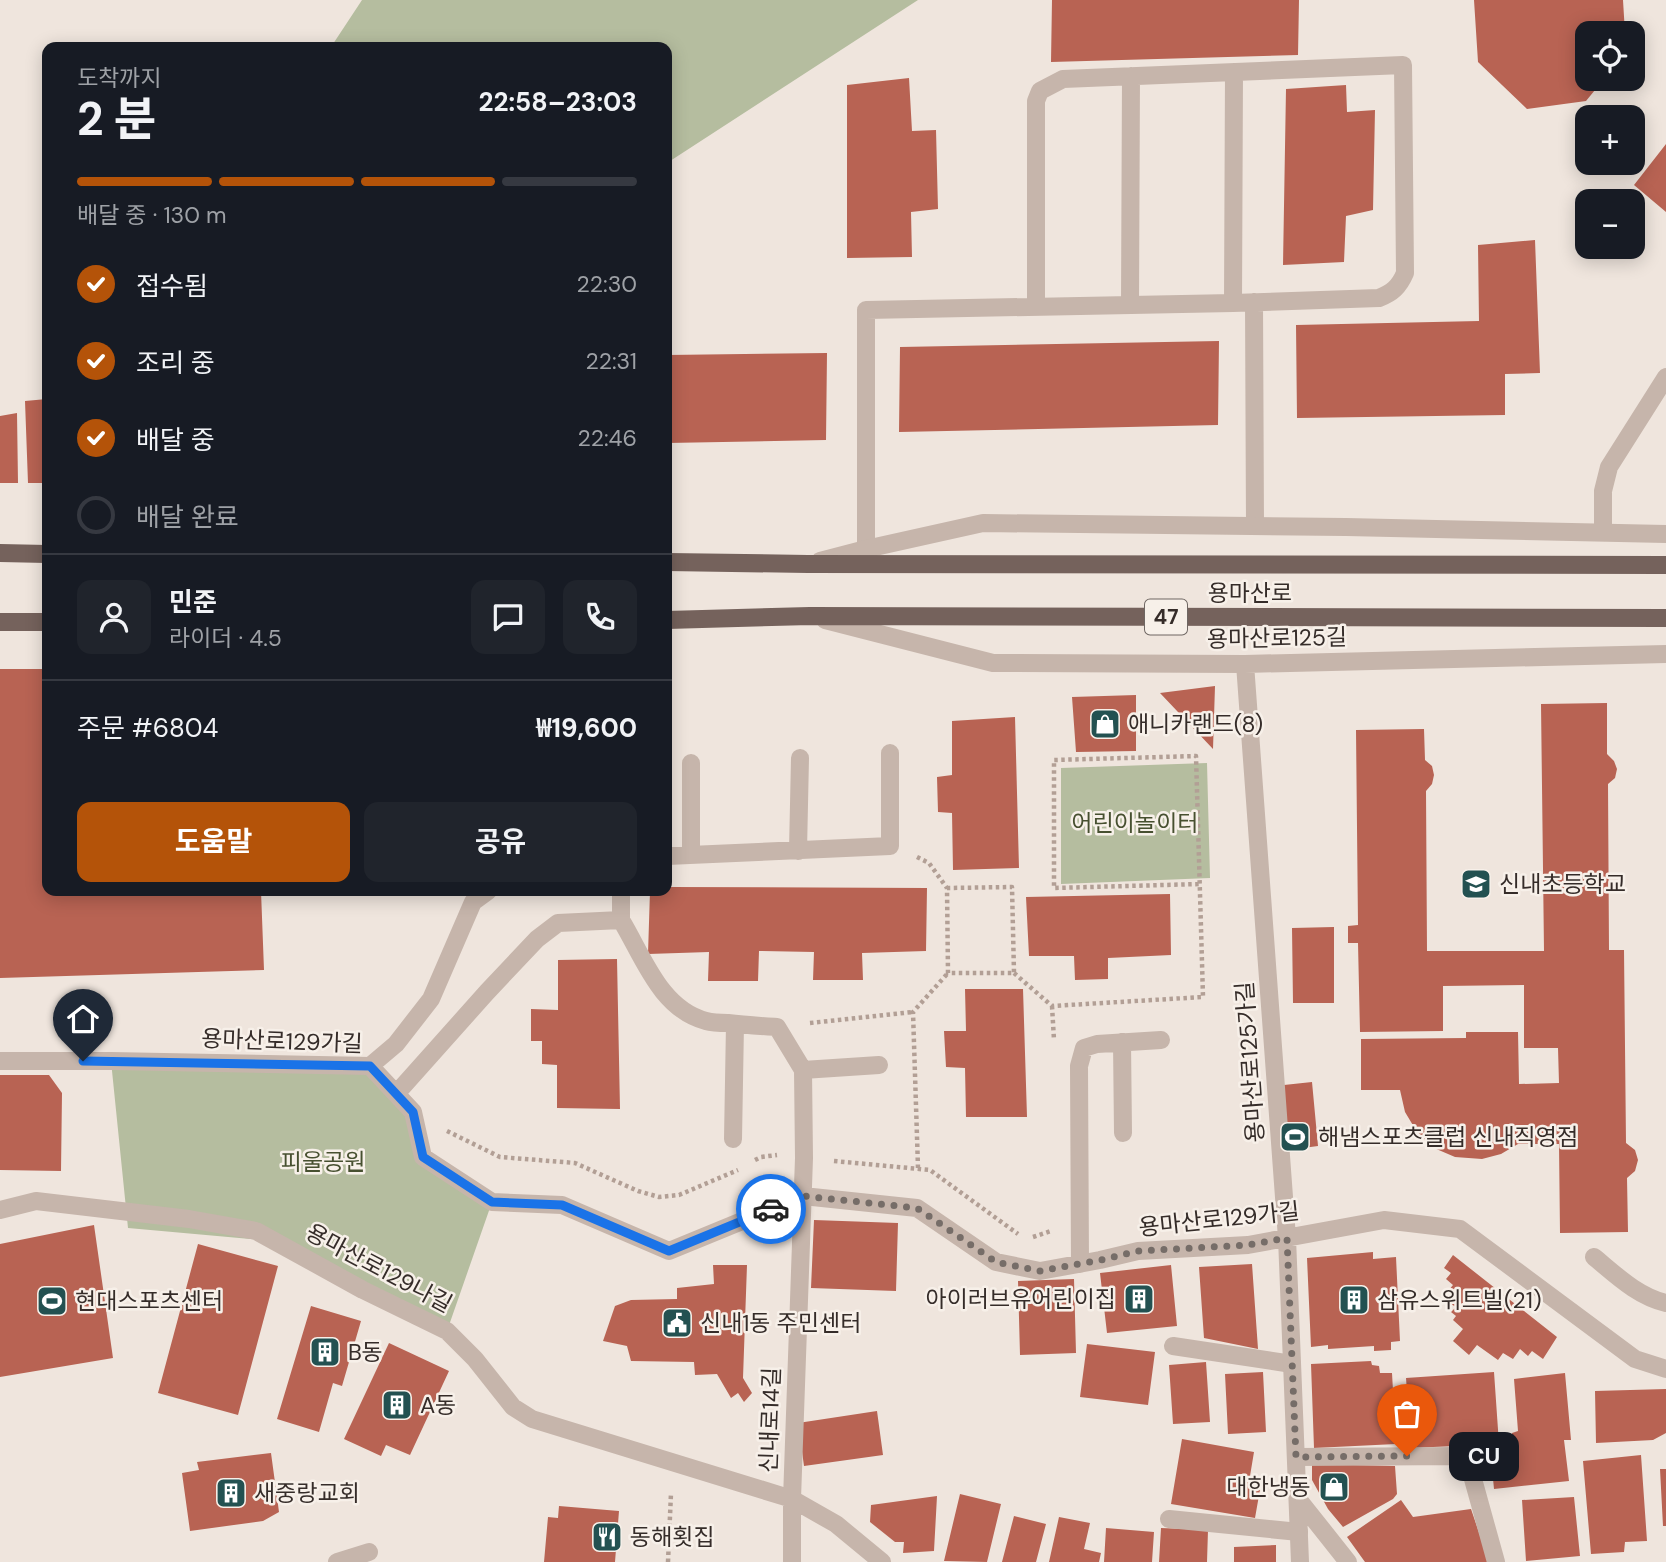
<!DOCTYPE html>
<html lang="ko">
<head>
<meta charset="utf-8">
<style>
	:root { --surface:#171b24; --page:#20242c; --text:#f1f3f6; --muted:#9ea1a6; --line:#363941; --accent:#b45309 }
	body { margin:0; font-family:"DM Sans","Noto Sans KR",sans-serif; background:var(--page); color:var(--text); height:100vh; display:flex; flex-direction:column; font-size:26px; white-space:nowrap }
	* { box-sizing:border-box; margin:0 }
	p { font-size:23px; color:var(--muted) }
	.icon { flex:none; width:38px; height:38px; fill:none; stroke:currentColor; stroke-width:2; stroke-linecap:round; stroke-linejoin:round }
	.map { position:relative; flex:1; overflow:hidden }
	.side { position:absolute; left:42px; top:42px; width:630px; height:854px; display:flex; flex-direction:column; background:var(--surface); border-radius:14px; box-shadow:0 4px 18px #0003 }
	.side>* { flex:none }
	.tools { position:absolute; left:1575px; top:21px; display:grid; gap:14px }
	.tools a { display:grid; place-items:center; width:70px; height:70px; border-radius:14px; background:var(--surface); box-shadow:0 4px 18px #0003; font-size:35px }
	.pin { position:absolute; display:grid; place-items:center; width:60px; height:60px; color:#fff; margin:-72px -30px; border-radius:50% 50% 50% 0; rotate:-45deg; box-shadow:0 0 7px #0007 }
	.pin .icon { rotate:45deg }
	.courier { position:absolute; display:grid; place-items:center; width:70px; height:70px; margin:-35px; border:5px solid #1a73e8; border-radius:50%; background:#fff; color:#222; box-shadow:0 2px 9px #0007 }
	.bubble { position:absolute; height:49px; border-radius:14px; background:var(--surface); box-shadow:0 4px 18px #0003; font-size:23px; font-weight:700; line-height:49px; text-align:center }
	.overview em { font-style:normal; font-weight:700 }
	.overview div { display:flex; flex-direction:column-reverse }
	.overview { display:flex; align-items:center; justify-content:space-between; height:119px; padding:0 35px }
	h1 { font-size:46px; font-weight:700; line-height:52px }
	.bar { display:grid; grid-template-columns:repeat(4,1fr); gap:10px 7px; align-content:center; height:84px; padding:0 35px }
	.bar i { height:9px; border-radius:5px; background:var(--line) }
	.bar .current { background:var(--accent) }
	.bar p { grid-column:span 4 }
	.line { display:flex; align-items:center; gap:18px; padding:0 35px; border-top:2px solid var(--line) }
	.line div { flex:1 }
	.round { display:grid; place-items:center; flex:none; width:74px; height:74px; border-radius:14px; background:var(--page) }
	ol { padding:0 35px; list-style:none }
	li { display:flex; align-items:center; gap:21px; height:77px }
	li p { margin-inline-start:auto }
	li .icon { padding:7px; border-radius:50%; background:var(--accent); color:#fff; stroke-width:4 }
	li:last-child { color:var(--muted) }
	li i { width:38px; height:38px; border:4px solid var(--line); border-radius:50% }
	.primary-button { display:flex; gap:14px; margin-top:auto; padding:14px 35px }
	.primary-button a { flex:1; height:80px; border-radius:14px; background:var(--accent); color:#fff; font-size:28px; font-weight:700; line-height:80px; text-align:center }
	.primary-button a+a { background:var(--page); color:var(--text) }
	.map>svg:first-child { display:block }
	.green { fill:#b5bd9f }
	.building { fill:#b86353 }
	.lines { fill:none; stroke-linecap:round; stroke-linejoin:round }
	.path { stroke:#b29f95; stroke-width:4.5; stroke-dasharray:3.5 3.5; stroke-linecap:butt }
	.lane { stroke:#c6b5ab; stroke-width:18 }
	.street { stroke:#c6b5ab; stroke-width:18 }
	.primary { stroke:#75625c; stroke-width:18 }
	.done { stroke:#766d68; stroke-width:7; stroke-dasharray:0 12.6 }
	.route { stroke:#1a73e8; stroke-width:9 }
	.labels { text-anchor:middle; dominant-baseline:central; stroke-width:5; stroke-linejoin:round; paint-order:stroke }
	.shield { fill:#f7f0e9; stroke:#6f6763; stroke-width:2 }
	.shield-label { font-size:21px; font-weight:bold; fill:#352c29 }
	.street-label { font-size:23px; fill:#352c29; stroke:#f7f0e9 }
	.poi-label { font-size:23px; fill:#352c29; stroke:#f7f0e9; text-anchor:start }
	.park-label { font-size:23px; fill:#475030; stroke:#f7f0e9 }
</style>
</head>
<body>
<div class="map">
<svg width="1666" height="1562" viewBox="0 0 1666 1562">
	<rect width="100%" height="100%" fill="#efe5dd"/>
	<path class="green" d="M 362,0 L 918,0 L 667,163 L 667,47 L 331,47 Z
		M 1207,763 L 1210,878 L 1061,884 L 1061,768 Z
		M 111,1061 L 370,1066 L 413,1112 L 423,1157 L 492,1202 L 447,1331 L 261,1240 L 128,1228 Z"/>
	<path class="building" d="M 1052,0 L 1299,0 L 1298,55 L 1051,62 Z
		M 1474,0 L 1623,0 L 1625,33 L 1587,33 L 1587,79 L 1604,79 L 1586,101 L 1527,109 L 1478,62 Z
		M 909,78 L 912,131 L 936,130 L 938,209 L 911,212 L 912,257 L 847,258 L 847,85 Z
		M 1346,85 L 1347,112 L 1375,110 L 1373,210 L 1346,216 L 1344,262 L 1283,265 L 1286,89 Z
		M 1666,144 L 1666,212 L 1634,185 Z
		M 1535,240 L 1540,373 L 1505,374 L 1505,415 L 1297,418 L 1296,325 L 1479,321 L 1478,245 Z
		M 1219,341 L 1218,425 L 899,432 L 900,347 Z
		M 827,353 L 826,440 L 667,443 L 667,355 Z
		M 47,399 L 47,483 L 28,483 L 25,401 Z
		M 17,413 L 18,483 L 0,483 L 0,416 Z
		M 0,669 L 47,669 L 47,891 L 261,891 L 264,970 L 0,978 Z
		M 1215,686 L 1213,749 L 1160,693 Z
		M 1136,695 L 1136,751 L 1076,752 L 1072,697 Z
		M 1607,703 L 1607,754 L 1614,761 L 1617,769 L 1615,778 L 1608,784 L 1609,950 L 1624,950 L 1626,1143 L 1635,1150 L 1638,1160 L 1635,1171 L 1627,1178 L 1628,1232 L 1560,1233 L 1559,1144 L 1518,1144 L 1501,1154 L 1482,1159 L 1455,1157 L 1434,1148 L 1417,1132 L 1405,1112 L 1400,1090 L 1361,1090 L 1361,1039 L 1466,1038 L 1466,1032 L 1518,1032 L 1519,1084 L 1559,1083 L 1558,1048 L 1524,1048 L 1524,985 L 1443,986 L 1443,1031 L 1360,1032 L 1358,943 L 1348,943 L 1348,926 L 1358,925 L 1356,730 L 1424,729 L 1425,760 L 1432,766 L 1434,775 L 1432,784 L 1426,791 L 1427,951 L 1544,951 L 1541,704 Z
		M 1015,717 L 1019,868 L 953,870 L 952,813 L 938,812 L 937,777 L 952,775 L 952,721 Z
		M 667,887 L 927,888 L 926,951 L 862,953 L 863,980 L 813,980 L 814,952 L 759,951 L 758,981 L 708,981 L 709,952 L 648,954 L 650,891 L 667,891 Z
		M 1170,894 L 1171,955 L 1108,958 L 1108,979 L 1075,980 L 1074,956 L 1029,956 L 1026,897 Z
		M 1334,927 L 1334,1003 L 1293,1003 L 1292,928 Z
		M 617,959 L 620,1109 L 557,1108 L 557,1065 L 542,1064 L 542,1041 L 531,1041 L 531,1009 L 558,1010 L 558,960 Z
		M 965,989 L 1023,989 L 1027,1117 L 966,1117 L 965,1068 L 946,1067 L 944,1031 L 966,1031 Z
		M 0,1075 L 49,1075 L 62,1093 L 61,1171 L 0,1170 Z
		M 1312,1082 L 1318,1146 L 1288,1150 L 1284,1085 Z
		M 814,1220 L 898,1223 L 896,1291 L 811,1288 Z
		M 94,1225 L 113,1358 L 0,1377 L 0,1244 Z
		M 198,1244 L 278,1266 L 238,1415 L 158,1393 Z
		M 1373,1252 L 1373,1259 L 1396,1257 L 1400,1341 L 1391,1342 L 1391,1350 L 1374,1351 L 1374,1346 L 1328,1349 L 1328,1345 L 1311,1347 L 1307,1258 Z
		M 1453,1255 L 1557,1337 L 1543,1359 L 1532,1351 L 1528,1356 L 1520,1349 L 1513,1359 L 1503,1353 L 1498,1360 L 1477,1345 L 1469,1355 L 1453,1341 L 1463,1329 L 1453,1320 L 1456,1316 L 1451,1312 L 1456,1307 L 1451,1304 L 1457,1296 L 1448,1291 L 1453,1285 L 1446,1279 L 1451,1273 L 1444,1268 Z
		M 1252,1264 L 1258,1349 L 1204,1338 L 1199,1267 Z
		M 713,1265 L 747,1265 L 743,1378 L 752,1393 L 744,1402 L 738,1393 L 731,1398 L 717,1374 L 695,1375 L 694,1362 L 631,1361 L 627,1346 L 603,1341 L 615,1306 L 631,1300 L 677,1299 L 677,1288 L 714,1284 Z
		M 1171,1265 L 1177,1326 L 1107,1333 L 1100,1273 Z
		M 1074,1279 L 1076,1353 L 1020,1355 L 1018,1281 Z
		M 311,1306 L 361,1321 L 342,1386 L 333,1383 L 319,1432 L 277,1419 Z
		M 389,1343 L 449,1371 L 410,1455 L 386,1445 L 381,1456 L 344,1439 Z
		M 1087,1344 L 1155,1352 L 1148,1405 L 1080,1397 Z
		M 1371,1361 L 1372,1365 L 1379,1366 L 1380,1373 L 1392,1373 L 1396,1444 L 1314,1448 L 1311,1364 Z
		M 1206,1362 L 1210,1422 L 1173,1424 L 1169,1365 Z
		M 1263,1372 L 1266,1432 L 1228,1434 L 1225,1374 Z
		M 1494,1372 L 1499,1444 L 1411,1448 L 1406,1378 Z
		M 1565,1373 L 1571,1440 L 1564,1440 L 1569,1481 L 1494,1489 L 1491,1458 L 1513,1456 L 1512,1433 L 1518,1431 L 1514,1379 Z
		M 1666,1389 L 1666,1433 L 1653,1440 L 1596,1443 L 1595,1391 Z
		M 877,1411 L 883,1455 L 804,1466 L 798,1423 Z
		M 1182,1439 L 1254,1452 L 1249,1482 L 1261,1484 L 1255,1518 L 1171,1504 Z
		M 271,1453 L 279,1512 L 263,1521 L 190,1531 L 182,1473 L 199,1470 L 197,1462 Z
		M 1641,1455 L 1647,1541 L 1625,1542 L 1624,1552 L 1591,1554 L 1583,1461 Z
		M 1312,1464 L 1395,1466 L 1397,1494 L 1393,1499 L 1343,1527 L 1328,1509 L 1312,1480 Z
		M 1660,1469 L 1666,1469 L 1666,1526 L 1663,1526 Z
		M 960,1494 L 1001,1504 L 987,1562 L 944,1561 Z
		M 937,1496 L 934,1551 L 903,1553 L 904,1542 L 895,1542 L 870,1522 L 871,1505 Z
		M 1574,1497 L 1580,1556 L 1526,1561 L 1522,1500 Z
		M 1401,1500 L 1413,1517 L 1471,1509 L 1489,1562 L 1365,1562 L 1347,1537 Z
		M 559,1506 L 619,1511 L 615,1562 L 544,1562 L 548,1517 L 558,1518 Z
		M 1014,1516 L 1046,1524 L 1036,1562 L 1002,1562 Z
		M 1059,1517 L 1090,1523 L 1084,1549 L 1101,1553 L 1099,1562 L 1049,1562 Z
		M 1106,1528 L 1154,1532 L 1152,1562 L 1104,1562 Z
		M 1161,1528 L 1208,1530 L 1207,1562 L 1159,1562 Z
		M 1276,1545 L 1276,1562 L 1234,1562 L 1234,1547 Z"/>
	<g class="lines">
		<path class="path" d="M 917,857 L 929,863 L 947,888 L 948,973 L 1014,973 L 1012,887 L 947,888
			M 1014,973 L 1052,1006 L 1203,997 L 1196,756 L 1054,760 L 1054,888 L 1200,884
			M 1052,1006 L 1054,1040
			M 810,1023 L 913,1012
			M 447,1131 L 500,1157 L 575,1163 L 638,1191 L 659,1197 L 679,1195 L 738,1170
			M 755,1160 L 761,1157 L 777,1155
			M 834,1161 L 930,1170 L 1018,1234
			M 918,1168 L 913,1012 L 948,973
			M 1033,1237 L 1051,1231
			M 668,1562 L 671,1493"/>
		<path class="lane" d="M 1254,302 L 1255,526
			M 1233,303 L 1234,72
			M 1130,305 L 1131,76
			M 866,549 L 866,310 L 1233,303 L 1379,298 C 1392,293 1399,287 1405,273 L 1403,65 L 1063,79 L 1040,91 L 1036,101 L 1036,306
			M 1173,1346 L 1292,1364
			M 1296,1457 L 1462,1456 L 1468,1461 L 1496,1562
			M 1169,1519 L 1299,1532"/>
		<path class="street" d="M 1603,532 L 1603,491 L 1609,467 L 1666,377
			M 820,561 L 866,549 L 983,523 L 1346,527 L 1666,534
			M 825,620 L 993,663 L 1245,664 L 1666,654
			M 1245,664 L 1287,1238 L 1300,1562
			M 798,851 L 800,758
			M 691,855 L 691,763
			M 667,856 L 890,846 L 890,753
			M 621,920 L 621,891
			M 1122,1042 L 1123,1133
			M 0,1061 L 111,1061 L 370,1066 L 413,1112 L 423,1157 L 492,1202 L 562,1205 L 669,1251 L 803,1196 L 917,1208 L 996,1262 L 1040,1271 L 1100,1260 L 1138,1251 L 1248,1245 L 1384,1220 L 1460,1229 L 1635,1359 L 1666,1369
			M 370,1066 L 396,1044 L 431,999 L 473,902 L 488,891
			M 803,1070 L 879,1065
			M 396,1094 L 487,992 L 537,939 L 558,923 L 621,920 C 643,956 660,1009 706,1021 C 713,1023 721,1023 728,1023 C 744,1025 761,1026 777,1027 L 803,1070 L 804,1158 L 792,1499 L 792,1562
			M 733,1139 L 735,1024
			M 0,1210 L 36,1201 L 189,1219 L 256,1231 L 363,1290 L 447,1331 L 475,1359 L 513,1407 L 532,1419 L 792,1499 L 836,1524 L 882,1562
			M 1594,1257 C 1616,1275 1637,1296 1666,1303
			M 1080,1264 L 1079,1066 L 1084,1048 L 1097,1044 L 1161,1040
			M 1298,1499 L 1348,1562
			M 337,1562 L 369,1552"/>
		<path class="primary" d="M 0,553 L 47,554
			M 667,562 L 808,564 L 1666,565
			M 667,620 L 810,616 L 1666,618
			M 0,622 L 47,622"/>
	</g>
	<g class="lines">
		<path class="done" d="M 771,1209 L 803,1196 L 917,1208 L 996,1262 L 1040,1271 L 1101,1260 L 1138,1251 L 1248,1245 L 1287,1238 L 1296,1457 L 1407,1456"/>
		<path class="route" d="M 83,1061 L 370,1066 L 413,1112 L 423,1157 L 492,1202 L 562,1205 L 669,1251 L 771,1209"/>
	</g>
	<defs>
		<g id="shop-square" transform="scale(1.575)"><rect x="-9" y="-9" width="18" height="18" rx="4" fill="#235151" stroke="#f7f0e9"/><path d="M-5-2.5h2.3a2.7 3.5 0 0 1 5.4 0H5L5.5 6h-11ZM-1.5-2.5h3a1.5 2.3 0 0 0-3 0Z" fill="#fff"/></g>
		<g id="school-square" transform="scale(1.575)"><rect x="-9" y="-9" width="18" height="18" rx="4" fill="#235151" stroke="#f7f0e9"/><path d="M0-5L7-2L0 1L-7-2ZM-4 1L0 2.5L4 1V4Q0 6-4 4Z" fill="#fff"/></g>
		<g id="stadium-square" transform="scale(1.575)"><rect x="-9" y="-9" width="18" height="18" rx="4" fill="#235151" stroke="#f7f0e9"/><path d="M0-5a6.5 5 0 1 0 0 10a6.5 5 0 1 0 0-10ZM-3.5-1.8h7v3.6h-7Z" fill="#fff"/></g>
		<g id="building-square" transform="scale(1.575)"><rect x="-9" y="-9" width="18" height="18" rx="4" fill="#235151" stroke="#f7f0e9"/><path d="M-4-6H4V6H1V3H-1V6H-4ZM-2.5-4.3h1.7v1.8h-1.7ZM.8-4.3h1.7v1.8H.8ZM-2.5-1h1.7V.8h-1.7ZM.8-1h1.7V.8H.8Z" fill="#fff"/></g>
		<g id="civic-square" transform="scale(1.575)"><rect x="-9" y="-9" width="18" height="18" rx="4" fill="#235151" stroke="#f7f0e9"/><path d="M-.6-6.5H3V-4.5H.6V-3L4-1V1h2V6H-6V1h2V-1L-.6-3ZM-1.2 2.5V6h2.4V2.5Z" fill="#fff"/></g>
		<g id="restaurant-square" transform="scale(1.575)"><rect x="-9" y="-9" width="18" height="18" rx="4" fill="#235151" stroke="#f7f0e9"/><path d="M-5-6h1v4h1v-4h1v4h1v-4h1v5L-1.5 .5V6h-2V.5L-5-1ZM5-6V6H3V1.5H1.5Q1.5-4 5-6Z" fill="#fff"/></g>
	</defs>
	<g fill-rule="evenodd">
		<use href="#shop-square" x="1105" y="724"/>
		<use href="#school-square" x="1476" y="884"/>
		<use href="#stadium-square" x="1295" y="1137"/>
		<use href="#building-square" x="1139" y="1299"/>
		<use href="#building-square" x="1354" y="1300"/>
		<use href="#stadium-square" x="52" y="1301"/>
		<use href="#civic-square" x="677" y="1323"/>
		<use href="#building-square" x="325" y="1352"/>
		<use href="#building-square" x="397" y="1405"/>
		<use href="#shop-square" x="1334" y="1487"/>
		<use href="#building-square" x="231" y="1493"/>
		<use href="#restaurant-square" x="607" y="1537"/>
	</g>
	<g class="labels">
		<rect class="shield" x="1145" y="599.5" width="42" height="35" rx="5"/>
		<g class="shield-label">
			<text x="1166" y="617">47</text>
		</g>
		<g class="street-label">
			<text x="1250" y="593">용마산로</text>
			<text transform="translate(1277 638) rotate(-1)">용마산로125길</text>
			<text transform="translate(282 1041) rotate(2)">용마산로129가길</text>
			<text transform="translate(1250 1062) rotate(-94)">용마산로125가길</text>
			<text transform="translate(1219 1219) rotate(-6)">용마산로129가길</text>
			<text transform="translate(379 1268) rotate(28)">용마산로129나길</text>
			<text transform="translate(770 1420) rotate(-88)">신내로14길</text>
		</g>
		<g class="poi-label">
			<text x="1128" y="724">애니카랜드(8)</text>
			<text x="1499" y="884">신내초등학교</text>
			<text x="1318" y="1137">해냄스포츠클럽 신내직영점</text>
			<text x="1116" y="1299" text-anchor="end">아이러브유어린이집</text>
			<text x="1377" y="1300">삼유스위트빌(21)</text>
			<text x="75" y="1301">현대스포츠센터</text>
			<text x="700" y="1323">신내1동 주민센터</text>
			<text x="348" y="1352">B동</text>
			<text x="420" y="1405">A동</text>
			<text x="1311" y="1487" text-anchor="end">대한냉동</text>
			<text x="254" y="1493">새중랑교회</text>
			<text x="630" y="1537">동해횟집</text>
		</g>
		<g class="park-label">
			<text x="1135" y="823">어린이놀이터</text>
			<text x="323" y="1162">피울공원</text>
		</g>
	</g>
</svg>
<div class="tools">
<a><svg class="icon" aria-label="locate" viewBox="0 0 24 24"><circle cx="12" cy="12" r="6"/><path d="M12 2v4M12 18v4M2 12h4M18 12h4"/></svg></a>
<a>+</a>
<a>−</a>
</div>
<div class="pin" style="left:1407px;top:1456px;background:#ea580c"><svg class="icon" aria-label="bag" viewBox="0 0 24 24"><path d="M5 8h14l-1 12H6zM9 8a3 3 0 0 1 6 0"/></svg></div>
<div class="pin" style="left:83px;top:1061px;background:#1f2937"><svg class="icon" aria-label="home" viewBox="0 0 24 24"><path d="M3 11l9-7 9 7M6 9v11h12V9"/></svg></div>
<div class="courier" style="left:771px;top:1209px"><svg class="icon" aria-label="car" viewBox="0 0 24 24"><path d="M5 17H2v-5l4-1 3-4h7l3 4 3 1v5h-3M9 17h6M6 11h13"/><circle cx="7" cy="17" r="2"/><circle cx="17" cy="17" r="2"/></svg></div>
<div class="bubble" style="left:1449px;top:1432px;width:70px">CU</div>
<section class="side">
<div class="overview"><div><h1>2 분</h1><p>도착까지</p></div><em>22:58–23:03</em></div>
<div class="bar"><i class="current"></i><i class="current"></i><i class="current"></i><i></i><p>배달 중 · 130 m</p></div>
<ol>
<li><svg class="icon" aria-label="check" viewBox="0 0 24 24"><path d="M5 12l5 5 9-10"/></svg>접수됨<p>22:30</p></li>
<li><svg class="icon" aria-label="check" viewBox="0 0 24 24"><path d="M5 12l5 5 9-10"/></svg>조리 중<p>22:31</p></li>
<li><svg class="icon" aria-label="check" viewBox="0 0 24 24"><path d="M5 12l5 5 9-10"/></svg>배달 중<p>22:46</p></li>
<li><i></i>배달 완료</li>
</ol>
<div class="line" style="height:126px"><a class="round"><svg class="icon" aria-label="person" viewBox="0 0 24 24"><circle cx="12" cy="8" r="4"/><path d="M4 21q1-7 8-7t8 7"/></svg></a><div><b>민준</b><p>라이더 · 4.5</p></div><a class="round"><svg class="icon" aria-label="chat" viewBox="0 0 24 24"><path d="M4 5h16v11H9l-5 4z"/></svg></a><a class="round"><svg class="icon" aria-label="phone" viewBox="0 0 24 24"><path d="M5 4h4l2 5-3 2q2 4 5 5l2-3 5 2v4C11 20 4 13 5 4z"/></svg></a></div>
<div class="line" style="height:91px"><div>주문 #6804</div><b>₩19,600</b></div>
<div class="primary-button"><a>도움말</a><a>공유</a></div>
</section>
</div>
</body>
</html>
